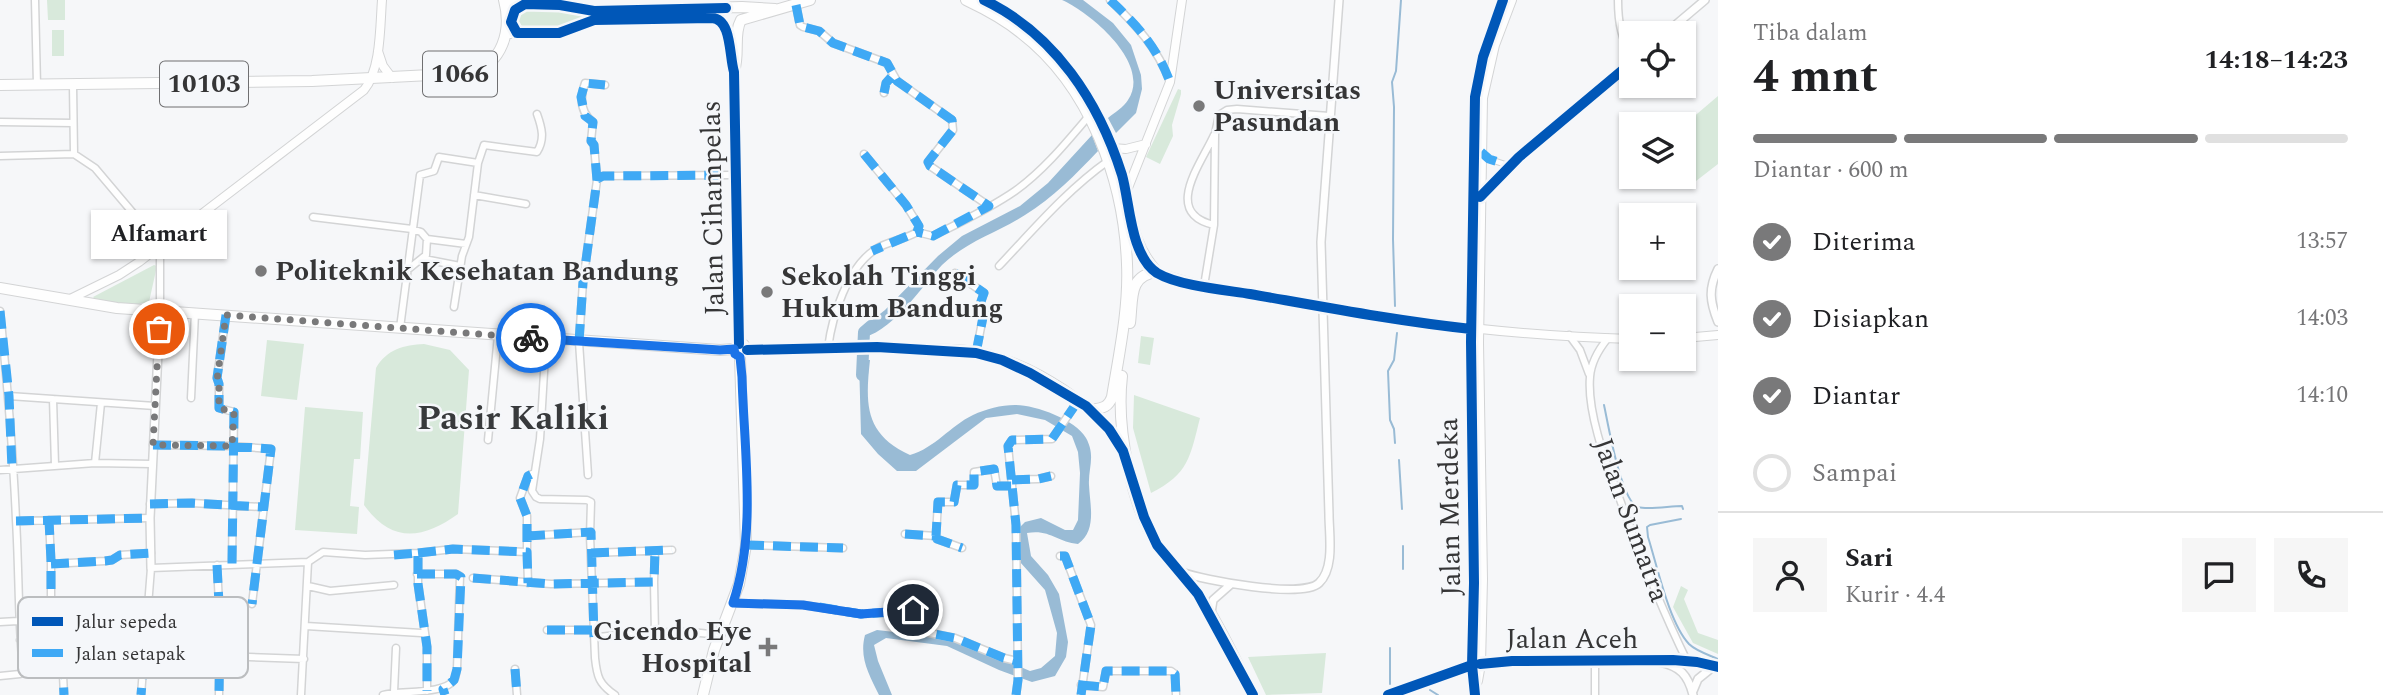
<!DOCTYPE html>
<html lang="id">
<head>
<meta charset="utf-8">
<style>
	:root { --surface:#fff; --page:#f6f6f6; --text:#202124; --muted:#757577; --line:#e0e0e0; --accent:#79797a }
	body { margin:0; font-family:Spectral,serif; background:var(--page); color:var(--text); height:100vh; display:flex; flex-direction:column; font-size:26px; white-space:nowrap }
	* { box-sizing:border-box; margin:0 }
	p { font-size:23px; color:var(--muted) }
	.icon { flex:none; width:38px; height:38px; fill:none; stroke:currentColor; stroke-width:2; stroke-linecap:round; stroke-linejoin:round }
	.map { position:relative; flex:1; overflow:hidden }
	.panel { display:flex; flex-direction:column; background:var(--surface); width:665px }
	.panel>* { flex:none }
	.tools { position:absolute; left:1619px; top:21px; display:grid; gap:14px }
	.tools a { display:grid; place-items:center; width:77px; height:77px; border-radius:0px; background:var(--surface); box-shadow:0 2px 5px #0004; font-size:35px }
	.pin { position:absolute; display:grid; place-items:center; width:60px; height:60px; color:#fff; margin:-30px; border:4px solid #fff; border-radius:50%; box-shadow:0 2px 7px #0007 }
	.courier { position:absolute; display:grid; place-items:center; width:70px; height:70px; margin:-35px; border:5px solid #1a73e8; border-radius:50%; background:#fff; color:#222; box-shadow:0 2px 9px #0007 }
	.bubble { position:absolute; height:49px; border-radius:0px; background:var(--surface); box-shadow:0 2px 5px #0004; font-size:23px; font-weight:700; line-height:49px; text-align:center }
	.summary em { font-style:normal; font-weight:700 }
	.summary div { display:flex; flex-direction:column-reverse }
	.summary { display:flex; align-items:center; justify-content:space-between; height:119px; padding:0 35px }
	h1 { font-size:46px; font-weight:700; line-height:52px }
	.bar { display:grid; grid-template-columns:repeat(4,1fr); gap:10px 7px; align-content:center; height:84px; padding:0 35px }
	.bar i { height:9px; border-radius:5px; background:var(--line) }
	.bar .current { background:var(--accent) }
	.bar p { grid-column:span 4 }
	.line { display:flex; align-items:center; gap:18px; padding:0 35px; border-top:2px solid var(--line) }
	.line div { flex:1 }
	.round { display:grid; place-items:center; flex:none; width:74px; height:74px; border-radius:0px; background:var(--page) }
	ol { padding:0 35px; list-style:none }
	li { display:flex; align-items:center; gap:21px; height:77px }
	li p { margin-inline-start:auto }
	li .icon { padding:7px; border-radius:50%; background:var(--accent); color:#fff; stroke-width:4 }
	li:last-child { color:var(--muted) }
	li i { width:38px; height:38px; border:4px solid var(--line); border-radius:50% }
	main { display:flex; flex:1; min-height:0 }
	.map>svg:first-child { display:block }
	.green { fill:#d8e9db }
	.water { fill:#99bbd5 }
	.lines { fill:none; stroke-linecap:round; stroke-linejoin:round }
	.stream { stroke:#99bbd5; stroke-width:2 }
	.river { stroke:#99bbd5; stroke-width:12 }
	.pedestrian-casing { stroke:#d3d4d5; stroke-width:7 }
	.minor-casing { stroke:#d3d4d5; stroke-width:9 }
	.tertiary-casing { stroke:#d3d4d5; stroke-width:10 }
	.secondary-casing { stroke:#d3d4d5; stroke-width:10 }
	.primary-casing { stroke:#d3d4d5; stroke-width:12 }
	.pedestrian { stroke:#fefefe; stroke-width:4.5 }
	.minor { stroke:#fefefe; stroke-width:6 }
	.tertiary { stroke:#fefefe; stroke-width:7 }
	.secondary { stroke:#fefefe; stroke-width:8 }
	.primary { stroke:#fefefe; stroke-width:10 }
	.quiet { stroke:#3fa9f5; stroke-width:9; stroke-dasharray:18 9; stroke-linecap:butt }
	.cycleway-casing { stroke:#f5f7fa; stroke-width:15 }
	.cycleway { stroke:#0057b8; stroke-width:10 }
	.done { stroke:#79797a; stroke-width:7; stroke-dasharray:0 12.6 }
	.route { stroke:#1a73e8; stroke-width:9 }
	.poi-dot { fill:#79797a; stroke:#f5f7fa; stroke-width:2.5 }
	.labels { text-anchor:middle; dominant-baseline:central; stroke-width:5; stroke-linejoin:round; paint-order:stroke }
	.shield { fill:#f5f7fa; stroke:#6f6f71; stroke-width:2 }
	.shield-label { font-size:26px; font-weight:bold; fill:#353536 }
	.poi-label { font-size:28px; font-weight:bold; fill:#353536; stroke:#f5f7fa; text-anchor:start }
	.street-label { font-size:28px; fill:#353536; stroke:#f5f7fa }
	.district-label { font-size:35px; font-weight:bold; fill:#383a3c; stroke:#f5f7fa }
	.key { fill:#f5f7fa; stroke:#bbbdbf; stroke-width:2 }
	.key-label { font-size:19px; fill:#353536 }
</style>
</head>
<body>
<main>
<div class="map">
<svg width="1718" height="695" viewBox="0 0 1718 695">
	<rect width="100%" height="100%" fill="#f6f7f9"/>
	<path class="green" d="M 47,0 L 65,0 L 65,20 L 48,20 Z
		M 526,9 L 555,9 L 593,16 L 571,22 L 561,28 L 523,28 L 518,20 L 520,13 Z
		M 52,30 L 64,30 L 64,56 L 52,56 Z
		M 1178,89 L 1181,90 L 1181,94 L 1172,125 L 1173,136 L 1160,164 L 1146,157 Z
		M 1718,96 L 1718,164 L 1687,188 L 1677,177 L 1684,177 L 1684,125 Z
		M 154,265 L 157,266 L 149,302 L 132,305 L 95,299 L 93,297 Z
		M 1141,336 L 1154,338 L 1150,365 L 1138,363 Z
		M 267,340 L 304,344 L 297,400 L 261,396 Z
		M 424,344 L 450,350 L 469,370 L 458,514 C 423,539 392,544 364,505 L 376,368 C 387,349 404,345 424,344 Z
		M 1134,395 L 1200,418 C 1190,457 1189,474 1151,493 L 1133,428 Z
		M 305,407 L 363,412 L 360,459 L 354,459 L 350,506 L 359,507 L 357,534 L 295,530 Z
		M 1681,586 L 1688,590 L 1684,599 L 1698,633 L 1718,640 L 1718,654 L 1693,643 L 1673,607 Z
		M 1326,653 L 1322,693 L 1266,695 L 1248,657 Z"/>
	<path class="water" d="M 1062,0 L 1083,0 L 1113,23 L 1131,45 L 1141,75 L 1142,89 L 1136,113 L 1116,133 L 1108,118 C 1114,113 1124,107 1128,100 C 1152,64 1091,13 1062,0 Z
		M 1092,135 L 1098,151 C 1076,174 1053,198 1025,215 C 997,233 967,241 942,265 C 921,287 890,336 858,338 L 866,325 L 885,310 L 938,256 L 962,236 L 1020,206 L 1048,183 Z
		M 859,360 L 870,360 C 865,405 865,434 910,455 C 935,448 950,426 973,415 C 986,409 1001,405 1015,405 C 1035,405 1075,419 1086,438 C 1096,456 1088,468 1089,485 C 1090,506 1097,530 1078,544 C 1057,542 1050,529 1027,533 L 1031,556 L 1048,575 L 1059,594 L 1068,642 L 1066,657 L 1055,676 L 1032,682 L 999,670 L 947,646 L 886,638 L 874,645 L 878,661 L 892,695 L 879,695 C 869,674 859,658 865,635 L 877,630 L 955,639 L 1030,671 L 1041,668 L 1055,656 L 1057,633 L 1045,590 L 1020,562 L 1017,543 L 1019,528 L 1025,522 L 1041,518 L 1065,530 L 1073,530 L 1078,520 L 1080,473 L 1078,452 L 1072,436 L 1045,420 L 1017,414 L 986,418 L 916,471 L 897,471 L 878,454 L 861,434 Z"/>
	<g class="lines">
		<path class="stream" d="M 1395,306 L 1393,239 L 1394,107 L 1392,82 L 1396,71 L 1401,0
			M 1604,405 C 1608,423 1621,502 1638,507 C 1648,510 1670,506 1682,506 L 1683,509
			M 1395,443 L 1394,429 L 1390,420 L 1388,371 L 1394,360 L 1397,333
			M 1399,460 L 1402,509
			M 1681,519 L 1650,525 L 1647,527 L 1648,537 C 1657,565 1669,623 1689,644 C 1696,651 1709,655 1718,659
			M 1403,569 L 1403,546
			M 1390,648 L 1390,684
			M 1430,690 L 1438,695"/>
		<path class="river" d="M 862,375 L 864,332 L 871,326"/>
		<g class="pedestrian-casing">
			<path id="pedestrian" d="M 1482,152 L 1489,159 L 1510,166"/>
		</g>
		<g class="minor-casing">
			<path id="minor" d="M 35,0 L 37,85
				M 1110,0 C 1136,25 1157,47 1170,82
				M 1618,0 C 1618,16 1620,39 1631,52
				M 796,5 L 800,25 L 803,27 L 819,31 L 833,43 L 887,63 L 897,81 L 952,120 L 953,130 L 928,162 L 930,166 L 989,206
				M 73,85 L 74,154 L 95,168 L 160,245 L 160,311
				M 884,93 L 886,83 L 893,75
				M 0,122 L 73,123
				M 0,156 L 74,154
				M 478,163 L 484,145 L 537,152 C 545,139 542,128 537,114
				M 597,179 L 603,176 L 735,175
				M 474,195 L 526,204
				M 313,217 L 412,229 L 421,232 L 427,239 L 426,255 L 406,271
				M 1214,225 C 1162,213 1201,164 1214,135
				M 917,232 L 933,236 C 961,222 989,209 1015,191 C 1043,171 1066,143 1088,117
				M 427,239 L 466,244
				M 424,259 L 460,266
				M 999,266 C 1034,229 1067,190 1108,161
				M 955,273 L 984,293 L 979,307 L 984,312 L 976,353
				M 1204,286 L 1214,225 L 1215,134 L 1219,115 L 1227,110 L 1237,109 L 1329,116
				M 0,311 C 7,381 13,450 16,520 C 19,570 18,620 23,670 L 20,674 L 0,676
				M 226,315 L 217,378 L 219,384 L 219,408 L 234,412 L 232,564
				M 400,328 L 420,175 L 434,171 L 439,157 L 478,163 L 469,237 L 462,256 L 454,307
				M 1569,335 L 1580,350 L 1589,374
				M 1608,338 C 1599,349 1591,362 1590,377 C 1587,413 1606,462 1619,497 C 1639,552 1661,608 1687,661
				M 546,339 L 540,439 L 532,491 L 536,497 L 540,499 L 587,500 L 591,502 L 590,536 L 595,658 C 597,677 599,684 615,695
				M 828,348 C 832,317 847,267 876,249 C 888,241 904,240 917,232 L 919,226 L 906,205 L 864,154
				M 9,396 L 155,406
				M 191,398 L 195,313
				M 53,399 L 55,465
				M 488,440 L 498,335
				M 153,445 L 232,446 L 271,449 L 252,604
				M 95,463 L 101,403
				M 0,470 L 95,463 L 152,464
				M 588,475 L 579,342 L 583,282 L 597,180 L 594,145 L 591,141 L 593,122 C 580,112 580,97 585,83 L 605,85
				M 1012,480 L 1038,479 L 1051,476
				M 150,504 L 192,503 L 262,507
				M 16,521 L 150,518
				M 905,534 L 936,536 L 938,502 L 954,502 L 957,485 L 974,485 L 974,472 L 994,469 L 997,486 L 1012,486
				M 527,536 L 591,532
				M 936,536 L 937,539 L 962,548
				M 746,545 L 843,548
				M 527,552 L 527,516 L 520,498 L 528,476 L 534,473
				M 418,553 L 453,549 L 527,552 L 528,583
				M 591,553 L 672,550
				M 1060,556 L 1065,556 L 1091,625 L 1081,695
				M 308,562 L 323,552 L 365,555 L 418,553 L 418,584 L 427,647 L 427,691
				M 51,564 L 105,561 L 112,560 L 120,555 L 151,553
				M 217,565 L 220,623 L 219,695
				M 473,578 L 551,584 L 654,582
				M 308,586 L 330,591 L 394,585
				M 733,603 L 803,605 L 861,614 L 914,611 L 917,613 L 919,631 L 955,638 L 1004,658 L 1017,661
				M 51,611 L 89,611 L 95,607 L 122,604 L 150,606
				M 0,622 L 18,621
				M 306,626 L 421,633
				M 547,630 L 593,630
				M 655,634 L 654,582 L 655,551
				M 594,637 C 622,635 696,627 719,637
				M 51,639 L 57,642 L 145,648
				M 20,640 L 51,639 L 51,561 L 49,520
				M 220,656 L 304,659
				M 1595,661 L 1595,695
				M 143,669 L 175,672 L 176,668 L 220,673
				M 515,669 L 517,695
				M 22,672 L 52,672 L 63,675 L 64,695
				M 1081,685 L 1103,687 L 1106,671 L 1171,671 L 1175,674 L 1176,695
				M 394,692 L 396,648
				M 141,695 L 151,568 L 308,562
				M 301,695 L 308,562
				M 383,695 C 400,690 444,695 454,680 C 456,677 456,673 457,669 L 460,576 L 456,574 L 417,574
				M 1016,695 L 1018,680 L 1016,525 L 1008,446 L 1012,440 L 1052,439 L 1078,401"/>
		</g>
		<g class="tertiary-casing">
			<path id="tertiary" d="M 1666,33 L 1705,0
				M 1480,196 L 1519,157 L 1631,63
				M 1718,269 C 1708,289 1710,302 1718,322
				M 151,568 L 150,518 L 160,311
				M 1181,572 C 1203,580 1302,599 1319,583 C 1335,568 1329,534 1329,515 L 1321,242 L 1339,0
				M 1211,613 L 1213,600 L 1230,585
				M 1659,662 C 1680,666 1688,675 1693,695
				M 1693,691 L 1698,679 L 1714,666"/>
		</g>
		<g class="secondary-casing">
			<path id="secondary" d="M 378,51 L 383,66 L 392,78
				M 1112,148 L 1126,149 L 1146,144
				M 1126,193 L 1170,82 L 1182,0
				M 1157,272 C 1204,289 1254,295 1303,304 C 1411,323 1521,336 1631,339
				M 70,299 L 119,275 L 139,262 L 364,90 C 381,70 380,26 382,0
				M 1684,338 L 1718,335
				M 1388,695 L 1472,665 L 1500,661 L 1673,660 L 1697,662 L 1718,667"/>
		</g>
		<g class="primary-casing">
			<path id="primary" d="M 511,0 L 525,4 L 560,5 L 594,11 L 742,7 L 775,9
				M 966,0 C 985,9 1004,19 1021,33 C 1090,86 1124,180 1127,264 C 1129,308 1119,354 1112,397 C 1108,408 1102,408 1091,410
				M 984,0 C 1055,35 1101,104 1123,178 C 1133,215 1129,241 1157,272
				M 718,18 C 732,31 728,55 734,72 L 739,344
				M 506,33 L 559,33 L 594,20 L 718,18
				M 734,71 C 740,54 733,34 741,20 L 810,0
				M 0,85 L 312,81 L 470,73 C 503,64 512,30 504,0
				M 0,288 L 117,308 L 160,311 L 720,350 L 734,349 L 739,344
				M 1130,323 C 1133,299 1128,275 1157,272
				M 739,344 L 744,345 L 747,350 C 801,348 854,346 908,349 C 935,350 962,348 988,355 C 1038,368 1095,405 1122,448
				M 1122,376 C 1116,427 1131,509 1161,551 C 1172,567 1188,579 1200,596 C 1221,627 1236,662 1253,695
				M 1477,681 L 1480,664 L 1482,579 L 1478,343 L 1482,98 L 1494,45 L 1511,0
				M 703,695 L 714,650 L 739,584 L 746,545 L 740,357
				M 1475,695 L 1472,665 L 1474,583 L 1471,342 L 1475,97 L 1483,57 L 1503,0"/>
		</g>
		<use href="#pedestrian" class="pedestrian"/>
		<use href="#minor" class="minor"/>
		<use href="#tertiary" class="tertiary"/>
		<use href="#secondary" class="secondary"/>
		<use href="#primary" class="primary"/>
		<path class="quiet" d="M 1110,0 C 1137,25 1157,47 1170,82
			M 796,5 L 800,25 L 803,27 L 819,31 L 833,43 L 887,63 L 897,81 L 952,120 L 953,130 L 928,162 L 930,166 L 989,206 L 933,236 L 917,232
			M 884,93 L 886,83 L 893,75
			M 1481,152 L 1489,159 L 1510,166
			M 864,154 L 906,205 L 919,226 L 917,232 L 872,251
			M 597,179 L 603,176 L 735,175
			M 955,273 L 984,293 L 979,307 L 984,312 L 976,353
			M 0,311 L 9,396 L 12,469
			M 226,315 L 217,378 L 219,384 L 219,408 L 234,412 L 232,564
			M 579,342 L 583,282 L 597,180 L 594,145 L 591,141 L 593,122 L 585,116 L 581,97 L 585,83 L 605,85
			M 153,445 L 232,446 L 271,449 L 252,604
			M 1012,480 L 1038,479 L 1051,476
			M 150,504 L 192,503 L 262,507
			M 16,521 L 150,518
			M 905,534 L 936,536 L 938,502 L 954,502 L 957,485 L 974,485 L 974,472 L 994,469 L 997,486 L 1012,486
			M 527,536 L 591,532 L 594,637
			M 936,536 L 937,539 L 962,548
			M 527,542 L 527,516 L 520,498 L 528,476 L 534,473
			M 746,545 L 843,548
			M 418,553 L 453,549 L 527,552 L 528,583
			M 591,553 L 672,550
			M 394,555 L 418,553 L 418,584 L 427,647 L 427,691
			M 1060,556 L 1065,556 L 1091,625 L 1081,695
			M 51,564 L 105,561 L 112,560 L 120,555 L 151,553
			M 217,565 L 220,623 L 219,695
			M 417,574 L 456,574 L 461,577 L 457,669 L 454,680 L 443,689 L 445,695
			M 473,578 L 551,584 L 654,582 L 655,551
			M 819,607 L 861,614 L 914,611 L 917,613 L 919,631 L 955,638 L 1004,658 L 1017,661
			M 51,611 L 89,611 L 95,607 L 122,604 L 150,606
			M 547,630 L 593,630
			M 51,639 L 57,642 L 145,648 L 141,695
			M 20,640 L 51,639 L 51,561 L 49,520
			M 143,669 L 175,672 L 176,668 L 220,673
			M 515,669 L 517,695
			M 22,672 L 52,672 L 63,675 L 64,695
			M 1081,685 L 1103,687 L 1106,671 L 1171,671 L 1175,674 L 1176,695
			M 1016,695 L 1018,680 L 1016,525 L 1008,446 L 1012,440 L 1052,439 L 1078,401"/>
		<g class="cycleway-casing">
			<path id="cycleway" d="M 984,0 C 1055,34 1099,102 1122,175 C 1130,203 1130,255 1157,273 C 1179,286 1225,290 1250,294 C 1324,307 1397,321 1471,329
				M 726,8 L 594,11 L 560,5 L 525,4 L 515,10 L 511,22 L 517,33 L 559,33 L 594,20 L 712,18 C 732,19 729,56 734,72 L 739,344
				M 1480,197 L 1519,157 L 1631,63
				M 747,350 L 877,347 L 976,353 L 1002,360 L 1030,373 L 1086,406 L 1109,429 L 1123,451 L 1144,517 L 1157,545 L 1198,594 L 1253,695
				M 1480,664 L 1512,661 L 1673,660 L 1697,662 L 1718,667
				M 1388,695 L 1472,665
				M 1475,695 L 1472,665 L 1474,583 L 1471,342 L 1475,97 L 1483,57 L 1503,0"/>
		</g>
		<use href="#cycleway" class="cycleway"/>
	</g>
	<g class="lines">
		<path class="done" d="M 159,329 L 153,445 L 232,446 L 234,412 L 219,408 L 219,384 L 217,380 L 226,315 L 531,338"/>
		<path class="route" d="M 531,338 L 720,350 L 734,349 L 735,354 L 740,357 L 742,377 C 744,451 757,532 733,603 L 803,605 L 861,614 L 913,610"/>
	</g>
	<g class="poi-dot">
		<circle cx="1199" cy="106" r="7"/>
		<circle cx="261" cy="271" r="7"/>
		<circle cx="767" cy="292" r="7"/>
		<path d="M764.5 636.5h7v7h7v7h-7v7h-7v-7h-7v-7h7z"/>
	</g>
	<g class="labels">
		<g class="shield">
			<rect x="423" y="51.5" width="74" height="45" rx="5"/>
			<rect x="160" y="61.5" width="88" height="45" rx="5"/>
		</g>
		<g class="shield-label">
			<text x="460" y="74">1066</text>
			<text x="204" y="84">10103</text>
		</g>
		<g class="poi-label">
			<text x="1213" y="90">Universitas<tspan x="1213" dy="32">Pasundan</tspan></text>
			<text x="275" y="271">Politeknik Kesehatan Bandung</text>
			<text x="781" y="276">Sekolah Tinggi<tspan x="781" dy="32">Hukum Bandung</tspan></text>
			<text x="752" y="631" text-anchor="end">Cicendo Eye<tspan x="752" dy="32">Hospital</tspan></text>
		</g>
		<g class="street-label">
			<text transform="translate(713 208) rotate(-91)">Jalan Cihampelas</text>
			<text transform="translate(1450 507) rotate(-91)">Jalan Merdeka</text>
			<text transform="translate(1631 520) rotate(70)">Jalan Sumatra</text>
			<text x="1572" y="639">Jalan Aceh</text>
		</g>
		<g class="district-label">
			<text x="513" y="418">Pasir Kaliki</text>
		</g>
	</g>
	<rect x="18" y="597" width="230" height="81" rx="10" class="key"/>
	<rect x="32" y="617" width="31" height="9" fill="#0057b8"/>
	<rect x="32" y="649" width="31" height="8" fill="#3fa9f5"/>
	<g class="key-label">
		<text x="75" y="628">Jalur sepeda</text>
		<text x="75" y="660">Jalan setapak</text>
	</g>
</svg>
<div class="tools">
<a><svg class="icon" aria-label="locate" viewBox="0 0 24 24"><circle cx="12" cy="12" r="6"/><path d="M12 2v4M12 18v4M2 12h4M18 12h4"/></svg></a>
<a><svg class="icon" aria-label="layers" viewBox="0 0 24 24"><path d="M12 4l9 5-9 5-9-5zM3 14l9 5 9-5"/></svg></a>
<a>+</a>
<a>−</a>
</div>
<div class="pin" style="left:159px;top:329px;background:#ea580c"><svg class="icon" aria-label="bag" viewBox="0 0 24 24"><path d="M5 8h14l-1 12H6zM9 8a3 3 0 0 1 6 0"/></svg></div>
<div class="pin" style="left:913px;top:610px;background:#1f2937"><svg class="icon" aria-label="home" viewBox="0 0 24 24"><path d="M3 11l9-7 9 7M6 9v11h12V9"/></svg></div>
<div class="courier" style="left:531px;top:338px"><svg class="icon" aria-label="bike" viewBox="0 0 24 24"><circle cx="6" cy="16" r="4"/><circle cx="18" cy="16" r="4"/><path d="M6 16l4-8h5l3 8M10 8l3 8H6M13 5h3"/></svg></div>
<div class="bubble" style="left:91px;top:210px;width:136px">Alfamart</div>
</div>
<section class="panel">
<div class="summary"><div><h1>4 mnt</h1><p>Tiba dalam</p></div><em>14:18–14:23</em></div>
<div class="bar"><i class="current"></i><i class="current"></i><i class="current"></i><i></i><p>Diantar · 600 m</p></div>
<ol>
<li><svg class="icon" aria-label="check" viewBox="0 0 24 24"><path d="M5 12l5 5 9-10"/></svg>Diterima<p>13:57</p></li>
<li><svg class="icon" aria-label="check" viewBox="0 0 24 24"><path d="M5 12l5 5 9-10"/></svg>Disiapkan<p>14:03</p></li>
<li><svg class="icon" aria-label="check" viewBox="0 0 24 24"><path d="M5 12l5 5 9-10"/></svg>Diantar<p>14:10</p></li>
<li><i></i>Sampai</li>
</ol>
<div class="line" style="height:126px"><a class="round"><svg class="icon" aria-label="person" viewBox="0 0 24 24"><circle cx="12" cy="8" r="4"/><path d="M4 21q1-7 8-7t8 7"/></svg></a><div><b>Sari</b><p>Kurir · 4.4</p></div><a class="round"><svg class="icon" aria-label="chat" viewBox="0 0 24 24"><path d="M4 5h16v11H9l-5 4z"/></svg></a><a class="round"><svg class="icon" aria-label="phone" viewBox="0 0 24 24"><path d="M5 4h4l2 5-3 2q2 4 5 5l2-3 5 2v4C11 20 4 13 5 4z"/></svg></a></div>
</section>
</main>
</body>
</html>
